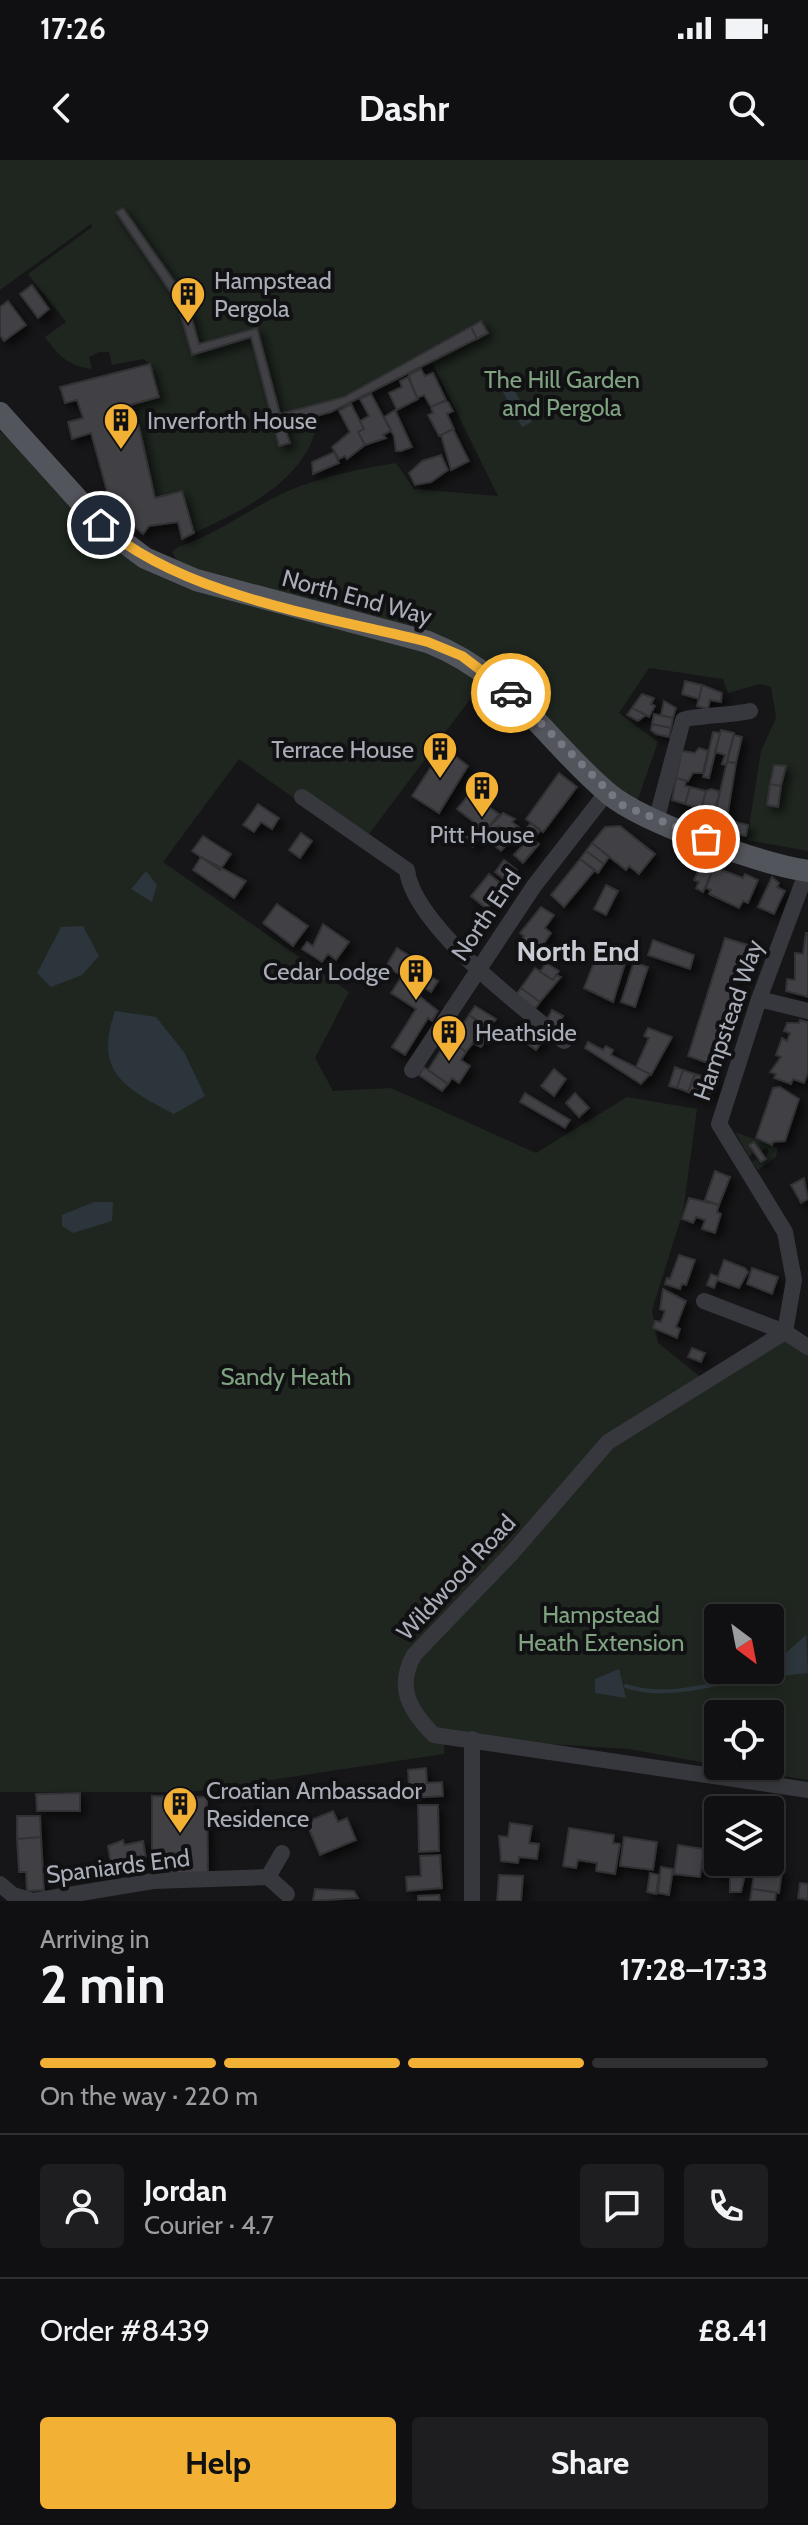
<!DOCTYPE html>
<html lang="en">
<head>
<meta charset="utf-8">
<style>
	:root { --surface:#101012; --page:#1e1e20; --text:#f1f3f6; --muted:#9c9d9f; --line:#303032; --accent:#f2b134 }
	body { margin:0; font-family:Cabin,sans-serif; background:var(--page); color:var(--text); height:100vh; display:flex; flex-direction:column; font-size:30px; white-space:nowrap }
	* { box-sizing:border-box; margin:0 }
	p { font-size:26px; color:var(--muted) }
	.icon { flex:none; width:44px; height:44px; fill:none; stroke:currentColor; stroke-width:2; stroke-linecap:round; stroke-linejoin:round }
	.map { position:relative; height:1741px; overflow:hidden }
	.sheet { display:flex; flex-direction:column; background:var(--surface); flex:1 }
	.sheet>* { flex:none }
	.needle { width:52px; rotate:148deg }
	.buttons { position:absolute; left:704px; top:1444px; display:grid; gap:16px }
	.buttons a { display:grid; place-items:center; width:80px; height:80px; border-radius:8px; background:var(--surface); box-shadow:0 4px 12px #0003,0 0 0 2px var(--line); font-size:40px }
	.pin { position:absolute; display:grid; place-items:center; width:68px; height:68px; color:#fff; margin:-34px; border:4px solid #fff; border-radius:50%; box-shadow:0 2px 8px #0007 }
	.courier { position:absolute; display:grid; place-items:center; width:80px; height:80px; margin:-40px; border:6px solid #f2b134; border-radius:50%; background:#fff; color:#222; box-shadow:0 2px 10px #0007 }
	.headline em { font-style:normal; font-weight:700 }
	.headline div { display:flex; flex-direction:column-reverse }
	.headline { display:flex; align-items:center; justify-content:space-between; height:136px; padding:0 40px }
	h1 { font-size:52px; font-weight:700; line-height:60px }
	.bar { display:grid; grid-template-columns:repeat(4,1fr); gap:12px 8px; align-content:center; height:96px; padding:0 40px }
	.bar i { height:10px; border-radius:6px; background:var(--line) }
	.bar .active { background:var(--accent) }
	.bar p { grid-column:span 4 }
	.line { display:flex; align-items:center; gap:20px; padding:0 40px; border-top:2px solid var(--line) }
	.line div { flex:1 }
	.round { display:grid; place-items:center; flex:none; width:84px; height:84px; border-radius:8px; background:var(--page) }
	.action { display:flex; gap:16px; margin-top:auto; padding:16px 40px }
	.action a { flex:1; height:92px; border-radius:8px; background:var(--accent); color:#111; font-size:32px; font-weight:700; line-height:92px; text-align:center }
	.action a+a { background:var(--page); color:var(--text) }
	.status { display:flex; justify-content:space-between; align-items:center; height:56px; padding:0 40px; background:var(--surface); direction:ltr }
	.status svg { height:22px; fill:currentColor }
	header { display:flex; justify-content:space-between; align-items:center; height:104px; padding:0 40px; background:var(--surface); font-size:36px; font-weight:700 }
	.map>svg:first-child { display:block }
	.green { fill:#1e261f; fill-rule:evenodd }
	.water { fill:#2c353c }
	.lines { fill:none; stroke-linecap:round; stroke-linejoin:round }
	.stream { stroke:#2c353c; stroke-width:4 }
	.building { fill:#404145; stroke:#303034; stroke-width:2; filter:url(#shadow) }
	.minor { stroke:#37383d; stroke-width:16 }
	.major { stroke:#53555c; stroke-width:22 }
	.done { stroke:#757880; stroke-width:8; stroke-dasharray:0 14.4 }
	.route { stroke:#f2b134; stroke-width:10 }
	.labels { text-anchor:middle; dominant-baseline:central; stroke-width:8; stroke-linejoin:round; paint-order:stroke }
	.poi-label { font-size:24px; fill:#a8adb8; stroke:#111113; text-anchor:start }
	.park-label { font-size:24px; fill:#7fa381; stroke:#111113 }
	.street-label { font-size:24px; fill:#a8adb8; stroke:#111113 }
	.quarter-label { font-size:28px; font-weight:bold; fill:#c9ccd4; stroke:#111113 }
</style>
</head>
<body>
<div class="status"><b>17:26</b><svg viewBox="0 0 49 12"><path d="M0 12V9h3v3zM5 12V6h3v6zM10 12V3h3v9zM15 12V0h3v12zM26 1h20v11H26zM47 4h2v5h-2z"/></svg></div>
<header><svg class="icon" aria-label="back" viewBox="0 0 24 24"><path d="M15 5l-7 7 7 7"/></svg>Dashr<svg class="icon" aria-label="search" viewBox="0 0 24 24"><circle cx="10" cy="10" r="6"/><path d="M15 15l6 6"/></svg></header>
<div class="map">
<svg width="808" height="1741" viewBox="0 0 808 1741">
	<defs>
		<filter id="shadow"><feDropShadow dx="5" dy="5" stdDeviation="4" flood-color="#0009"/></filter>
	</defs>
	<rect width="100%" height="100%" fill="#161618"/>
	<path class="green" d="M 0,0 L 808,0 L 808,691 L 747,680 L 761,591 L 776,558 L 771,527 L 760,524 L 728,533 L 723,519 L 649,508 L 619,553 L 658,582 L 634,650 L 489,514 L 366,678 L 298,641 L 239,599 L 163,702 L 349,832 L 315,898 L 333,931 L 391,928 L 536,993 L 627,937 L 697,949 L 683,1052 L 652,1150 L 658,1183 L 707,1222 L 776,1179 L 808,1187 L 808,1620 L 726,1606 L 770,1606 L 770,1554 L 718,1554 L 718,1605 L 628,1589 L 444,1577 L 444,1594 L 191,1632 L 0,1632 L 0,271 L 101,365 L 178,402 L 172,392 L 178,387 C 218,374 250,348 288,331 C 323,316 359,309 396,303 L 414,329 L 498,336 L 431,200 L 318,254 C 314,317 244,350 194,373 L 182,332 L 155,338 L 139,266 L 130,245 L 159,237 L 150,204 L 143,199 L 112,205 L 109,192 L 99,192 L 89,197 L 92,209 C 68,206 59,196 45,177 L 66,162 L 28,114 L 92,67 L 91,64 L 0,130 ZM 718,1458 L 770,1458 L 770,1510 L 718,1510 Z
		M 735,972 L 778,988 L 776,997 L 758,1010 L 752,1002 L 758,998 L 761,1002 L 769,992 L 766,988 L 761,992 L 753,982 L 749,985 L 754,993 L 749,997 Z"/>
	<path class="water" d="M 503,209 L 532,262 L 522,267 L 493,214 Z
		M 146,711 L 157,725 L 152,742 L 131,729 Z
		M 83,766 L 99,796 L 82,815 L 51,827 L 37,813 L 61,767 Z
		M 115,851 L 156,857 L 184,892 L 205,936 L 174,954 C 123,927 94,912 115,851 Z
		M 94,1042 L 113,1042 L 112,1061 L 73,1073 L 62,1066 L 62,1055 Z
		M 806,1475 L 808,1513 L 729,1521 L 730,1510 L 770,1510 L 770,1496 L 787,1492 Z
		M 619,1509 L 626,1538 L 595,1533 L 595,1519 Z"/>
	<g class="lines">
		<path class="stream" d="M 626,1526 C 657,1537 697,1529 729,1521"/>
	</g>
	<path class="building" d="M 123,48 L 186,138 L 199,184 L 257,168 L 280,254 L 344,237 L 481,161 L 488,173 L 331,252 L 284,265 L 290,283 L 279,286 L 251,177 L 192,195 L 177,142 L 116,52 Z
		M 32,125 L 49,149 L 38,158 L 20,134 Z
		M 8,141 L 26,165 L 4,181 L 0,175 L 0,147 Z
		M 481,161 L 488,173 L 477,179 L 471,167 Z
		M 150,204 L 159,237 L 130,245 L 139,266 L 155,338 L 182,331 L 194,373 L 182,379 L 178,362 L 149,366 L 143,374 L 111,346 L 91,273 L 72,279 L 68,262 L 83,258 L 77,240 L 65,243 L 60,227 Z
		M 421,209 L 425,216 L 433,213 L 446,240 L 431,247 L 424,235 L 417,238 L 411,223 L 409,215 Z
		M 408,217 L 418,239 L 397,250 L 389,233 L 402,227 L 400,221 Z
		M 371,234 L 391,271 L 383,275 L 386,278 L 365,285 L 358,272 L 364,269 L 360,261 L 369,256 L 360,239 Z
		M 442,242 L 448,242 L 453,251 L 447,254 L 454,269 L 439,276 L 428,255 L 433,253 L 431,247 Z
		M 351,244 L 364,269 L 358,272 L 365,285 L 347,299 L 345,296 L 339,299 L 332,287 L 350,272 L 339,251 Z
		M 395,250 L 412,287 L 401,291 L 396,291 L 394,276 L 384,257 Z
		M 453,269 L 469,301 L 451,310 L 441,275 Z
		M 334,292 L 339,303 L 313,314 L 312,302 Z
		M 441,295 L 448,310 L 431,322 L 415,325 L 409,313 L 422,301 Z
		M 685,521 L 702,525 L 699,539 L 682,534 Z
		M 702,525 L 722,533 L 721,542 L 710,540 L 708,549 L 697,546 Z
		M 642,534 L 654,538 L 651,544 L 655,546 L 649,557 L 632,548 Z
		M 664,541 L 676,548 L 673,558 L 661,555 Z
		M 632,548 L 646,555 L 638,561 L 627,555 Z
		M 654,554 L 673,558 L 671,568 L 652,564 Z
		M 652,564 L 671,568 L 669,577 L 656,574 L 651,570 Z
		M 721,570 L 734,573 L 726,605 L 722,604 L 725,595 L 715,592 Z
		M 713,572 L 720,573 L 709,618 L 703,617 Z
		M 734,575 L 742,577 L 736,603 L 727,602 Z
		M 444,587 L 468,606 L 439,653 L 412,636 Z
		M 699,588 L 708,591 L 703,613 L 693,613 L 688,621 L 676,618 L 682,591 L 695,593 Z
		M 727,602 L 736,603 L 728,652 L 716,649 Z
		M 774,605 L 786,606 L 781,626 L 770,624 Z
		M 559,613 L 577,627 L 543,672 L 526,659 Z
		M 676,618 L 686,621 L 685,626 L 690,627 L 685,644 L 672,640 Z
		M 770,624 L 781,626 L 778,647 L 767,645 Z
		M 690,627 L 706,631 L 701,649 L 685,644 Z
		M 711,629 L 718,631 L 719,635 L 712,660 L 704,658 L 706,650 L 701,649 L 706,631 Z
		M 471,632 L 477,632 L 482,642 L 499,654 L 473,687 L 464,679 L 476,664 L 457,649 Z
		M 258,644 L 279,658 L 272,669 L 261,662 L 254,672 L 243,665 Z
		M 716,649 L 728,652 L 725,671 L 713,667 Z
		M 503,653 L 515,659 L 512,662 L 525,672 L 518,682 L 499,666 L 492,669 L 489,667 Z
		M 731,661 L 748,665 L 746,676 L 729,672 Z
		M 531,663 L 540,671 L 533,679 L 524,671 Z
		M 499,666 L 513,678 L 501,691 L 490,682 Z
		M 620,666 L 655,694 L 639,714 L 629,706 L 626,710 L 592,683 L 605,667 Z
		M 525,672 L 539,684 L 523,703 L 514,695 L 522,686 L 518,682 Z
		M 301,673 L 312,681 L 300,698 L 289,690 Z
		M 203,676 L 231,694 L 220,710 L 192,691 Z
		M 592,683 L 609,697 L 604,704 L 586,691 Z
		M 586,691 L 604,704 L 598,713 L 580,699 Z
		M 201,697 L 246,721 L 234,738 L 193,710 Z
		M 580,699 L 595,710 L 564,747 L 551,735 Z
		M 504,700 L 517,710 L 508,722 L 495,712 Z
		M 703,701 L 714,707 L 703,732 L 696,728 L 699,722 L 694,720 Z
		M 714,707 L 743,718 L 745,714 L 758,720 L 748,743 L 743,741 L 739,748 L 709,734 L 711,730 L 706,728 Z
		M 489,714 L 508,729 L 504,734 L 501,732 L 487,749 L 471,736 Z
		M 772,717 L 779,723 L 777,727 L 785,731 L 774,754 L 758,747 Z
		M 606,725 L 618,731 L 606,755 L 594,749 Z
		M 277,744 L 308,766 L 293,786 L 263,763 Z
		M 541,747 L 554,755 L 545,768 L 551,773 L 543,785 L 553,791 L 548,799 L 521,780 L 524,776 L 520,773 Z
		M 323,764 L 349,782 L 336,800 L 328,794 L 322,802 L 302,789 L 307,782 L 313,786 Z
		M 806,773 L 808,773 L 808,837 L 786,831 L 787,819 L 795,820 L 795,793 L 803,794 Z
		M 725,778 L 748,785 L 710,904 L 688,896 Z
		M 653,780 L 694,795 L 690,809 L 648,795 Z
		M 619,787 L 629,791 L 613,842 L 584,828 L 597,795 L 613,802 Z
		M 397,788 L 428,807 L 425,813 L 438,821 L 431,832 L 417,823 L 413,831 L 438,851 L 432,861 L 428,858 L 405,895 L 392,887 L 416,849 L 391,833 L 402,816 L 386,806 Z
		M 634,802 L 648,807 L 635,847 L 621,842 Z
		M 546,803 L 559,811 L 553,820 L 540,812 Z
		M 535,808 L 553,820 L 556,815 L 561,817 L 540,842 L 521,828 Z
		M 521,828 L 540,842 L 534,850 L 515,836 Z
		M 475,846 L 496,859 L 489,869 L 469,855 Z
		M 552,850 L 563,856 L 558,867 L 546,861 Z
		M 469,855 L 492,870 L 481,887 L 473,883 L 466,892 L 452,882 Z
		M 800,860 L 808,862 L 808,913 L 804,923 L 793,919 L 791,924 L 774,918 L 776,914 L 770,912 L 781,897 L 776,895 L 782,878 L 787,881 L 790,873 L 784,871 L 787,863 L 799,863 Z
		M 648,868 L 672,877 L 651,915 L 636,907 L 649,878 L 644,876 Z
		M 530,869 L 544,879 L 536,890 L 522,880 Z
		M 448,879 L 466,892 L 461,900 L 470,906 L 459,923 L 452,918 L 448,924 L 428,910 Z
		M 588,882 L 603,890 L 606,886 L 613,890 L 611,895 L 650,914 L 641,924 L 585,888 Z
		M 424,907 L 448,924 L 442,931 L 419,915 Z
		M 675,907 L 683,910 L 677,928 L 669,926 Z
		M 554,909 L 566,919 L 554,936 L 541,926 Z
		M 683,910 L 695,914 L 688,932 L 677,928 Z
		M 695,914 L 705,917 L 699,935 L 688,932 Z
		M 705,917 L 715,920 L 709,938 L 699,935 Z
		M 780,927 L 799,939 L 785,981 L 773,982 L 772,985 L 756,978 L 773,928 Z
		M 525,933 L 570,960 L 565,968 L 520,942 Z
		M 575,933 L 589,948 L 579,957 L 566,943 Z
		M 754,982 L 766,999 L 761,1002 L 749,985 Z
		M 715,1011 L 730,1017 L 719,1045 L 705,1040 Z
		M 804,1018 L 808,1039 L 801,1043 L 791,1025 Z
		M 689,1038 L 719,1045 L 717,1052 L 721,1054 L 715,1073 L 702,1069 L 705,1060 L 696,1057 L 693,1063 L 682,1059 Z
		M 679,1095 L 695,1100 L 686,1125 L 682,1124 L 680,1129 L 665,1124 L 667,1118 L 670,1119 Z
		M 724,1100 L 745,1108 L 748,1112 L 739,1128 L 717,1120 L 714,1128 L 707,1125 L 711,1114 L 718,1117 Z
		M 752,1108 L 778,1117 L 772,1134 L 747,1124 Z
		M 663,1129 L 686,1141 L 676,1167 L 680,1169 L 677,1178 L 653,1168 L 655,1161 L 661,1162 L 665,1151 L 660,1149 Z
		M 692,1188 L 705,1193 L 701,1202 L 688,1197 Z
		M 426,1608 L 427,1623 L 442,1622 L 443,1636 L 393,1639 L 392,1627 L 409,1626 L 408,1610 Z
		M 80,1633 L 80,1651 L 37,1651 L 36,1634 Z
		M 152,1636 L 207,1637 L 208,1713 L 152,1713 Z
		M 418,1645 L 438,1645 L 439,1691 L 419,1692 Z
		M 333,1651 L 338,1662 L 347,1658 L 356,1680 L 320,1695 L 306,1662 Z
		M 17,1656 L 40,1656 L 41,1677 L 17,1679 Z
		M 510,1663 L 532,1666 L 529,1683 L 539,1684 L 537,1699 L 519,1697 L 518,1703 L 501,1701 L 499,1676 L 508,1677 Z
		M 569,1668 L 614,1675 L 613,1683 L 620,1684 L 615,1714 L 596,1711 L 597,1703 L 578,1700 L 576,1708 L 563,1706 Z
		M 41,1677 L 44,1730 L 27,1731 L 26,1712 L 19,1712 L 17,1679 Z
		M 624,1677 L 657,1682 L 653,1710 L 620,1706 Z
		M 123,1680 L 124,1685 L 143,1681 L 146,1699 L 111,1705 L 108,1686 Z
		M 678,1685 L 704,1689 L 700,1717 L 674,1714 Z
		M 715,1689 L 718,1702 L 748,1702 L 741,1732 L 730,1732 L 730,1717 L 710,1712 Z
		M 440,1695 L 442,1728 L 407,1731 L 406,1717 L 421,1716 L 420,1696 Z
		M 661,1707 L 673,1709 L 669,1735 L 658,1733 Z
		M 755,1707 L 782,1711 L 779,1733 L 752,1729 Z
		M 650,1713 L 659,1715 L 656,1734 L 647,1732 Z
		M 499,1715 L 523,1716 L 521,1741 L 497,1741 Z
		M 800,1723 L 808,1724 L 808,1740 L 798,1738 Z
		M 315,1729 L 354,1731 L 358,1738 L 313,1741 Z
		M 752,1729 L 776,1732 L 775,1741 L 750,1741 Z
		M 439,1735 L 440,1741 L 418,1741 L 418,1736 Z"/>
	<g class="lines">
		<path class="minor" d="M 302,637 L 407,710 C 413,764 521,847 564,881
			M 656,661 L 683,560 C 690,556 735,555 750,551
			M 759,839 L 808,851
			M 412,910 L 534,726 L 607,632
			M 704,1141 L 785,1172 L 808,1187
			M 785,1172 L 608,1282 L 511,1394 L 414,1495 C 396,1527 409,1550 434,1575 L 808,1630
			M 785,1172 L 794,1120 L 785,1072 L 719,964 L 759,839 L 807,711
			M 472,1579 L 472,1741
			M 268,1717 L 287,1734
			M 0,1724 L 13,1735 L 33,1741 L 153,1721 L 268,1717 L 282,1693"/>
		<path class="major" d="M 0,253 L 101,365 L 145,398 L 196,420 L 428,482 C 513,516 543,578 609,634 C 644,663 762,704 808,711"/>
	</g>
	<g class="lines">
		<path class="done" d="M 511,533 L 622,645 L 706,679"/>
		<path class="route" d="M 101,365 C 182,436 324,456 428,482 L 462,496 L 511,533"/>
	</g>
	<defs>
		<g id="building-pin" transform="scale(1.8)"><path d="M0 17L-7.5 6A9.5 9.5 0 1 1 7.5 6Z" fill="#f2b134" stroke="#111113"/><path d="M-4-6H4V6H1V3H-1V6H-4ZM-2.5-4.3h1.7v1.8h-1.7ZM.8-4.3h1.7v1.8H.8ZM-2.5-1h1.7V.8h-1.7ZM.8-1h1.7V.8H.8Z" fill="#111"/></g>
	</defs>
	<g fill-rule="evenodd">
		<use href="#building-pin" x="188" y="134"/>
		<use href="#building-pin" x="121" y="260"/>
		<use href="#building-pin" x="440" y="589"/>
		<use href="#building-pin" x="482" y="628"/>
		<use href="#building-pin" x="416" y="811"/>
		<use href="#building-pin" x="449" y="872"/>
		<use href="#building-pin" x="180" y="1644"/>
	</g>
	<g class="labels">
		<g class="poi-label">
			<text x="214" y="120">Hampstead<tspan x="214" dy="28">Pergola</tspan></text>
			<text x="147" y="260">Inverforth House</text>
			<text x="414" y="589" text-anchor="end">Terrace House</text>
			<text x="482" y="674" text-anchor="middle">Pitt House</text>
			<text x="390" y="811" text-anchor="end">Cedar Lodge</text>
			<text x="475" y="872">Heathside</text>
			<text x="206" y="1630">Croatian Ambassador<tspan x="206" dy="28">Residence</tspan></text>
		</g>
		<g class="park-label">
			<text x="562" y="219">The Hill Garden<tspan x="562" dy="28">and Pergola</tspan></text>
			<text x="286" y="1216">Sandy Heath</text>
			<text x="601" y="1454">Hampstead<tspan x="601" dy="28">Heath Extension</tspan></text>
		</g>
		<g class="street-label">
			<text transform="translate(357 437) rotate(15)">North End Way</text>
			<text transform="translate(486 755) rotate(-56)">North End</text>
			<text transform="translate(728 860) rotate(-71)">Hampstead Way</text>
			<text transform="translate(456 1417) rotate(-47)">Wildwood Road</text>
			<text transform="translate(118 1706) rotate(-7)">Spaniards End</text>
		</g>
		<g class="quarter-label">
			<text x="578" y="791">North End</text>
		</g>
	</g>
</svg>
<div class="buttons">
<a><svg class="needle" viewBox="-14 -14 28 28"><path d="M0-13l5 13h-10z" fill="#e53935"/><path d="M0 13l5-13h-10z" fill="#9c9d9f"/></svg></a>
<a><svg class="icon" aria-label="locate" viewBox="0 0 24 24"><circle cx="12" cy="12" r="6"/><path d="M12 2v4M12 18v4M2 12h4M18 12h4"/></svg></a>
<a><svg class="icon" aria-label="layers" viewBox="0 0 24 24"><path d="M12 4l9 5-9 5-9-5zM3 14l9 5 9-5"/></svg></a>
</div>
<div class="pin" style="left:706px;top:679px;background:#ea580c"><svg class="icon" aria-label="bag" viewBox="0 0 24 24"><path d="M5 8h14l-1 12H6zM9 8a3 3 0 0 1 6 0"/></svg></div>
<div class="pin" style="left:101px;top:365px;background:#1f2937"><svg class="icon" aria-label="home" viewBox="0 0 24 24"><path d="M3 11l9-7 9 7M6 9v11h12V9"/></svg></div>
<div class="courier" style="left:511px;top:533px"><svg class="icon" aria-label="car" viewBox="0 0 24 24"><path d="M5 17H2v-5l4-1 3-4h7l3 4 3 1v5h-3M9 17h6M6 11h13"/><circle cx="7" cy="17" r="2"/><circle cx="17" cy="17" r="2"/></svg></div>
</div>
<section class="sheet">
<div class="headline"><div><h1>2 min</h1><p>Arriving in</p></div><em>17:28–17:33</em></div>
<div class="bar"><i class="active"></i><i class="active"></i><i class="active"></i><i></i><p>On the way · 220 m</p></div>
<div class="line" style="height:144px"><a class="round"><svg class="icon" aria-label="person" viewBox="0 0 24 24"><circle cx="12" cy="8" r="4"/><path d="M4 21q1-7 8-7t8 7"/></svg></a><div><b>Jordan</b><p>Courier · 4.7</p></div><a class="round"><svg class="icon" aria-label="chat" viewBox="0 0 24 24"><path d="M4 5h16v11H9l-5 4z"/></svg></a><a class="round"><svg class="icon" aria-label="phone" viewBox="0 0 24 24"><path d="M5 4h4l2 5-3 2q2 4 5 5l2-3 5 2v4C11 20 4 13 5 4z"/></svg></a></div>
<div class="line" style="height:104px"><div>Order #8439</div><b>£8.41</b></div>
<div class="action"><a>Help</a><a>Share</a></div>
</section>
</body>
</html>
